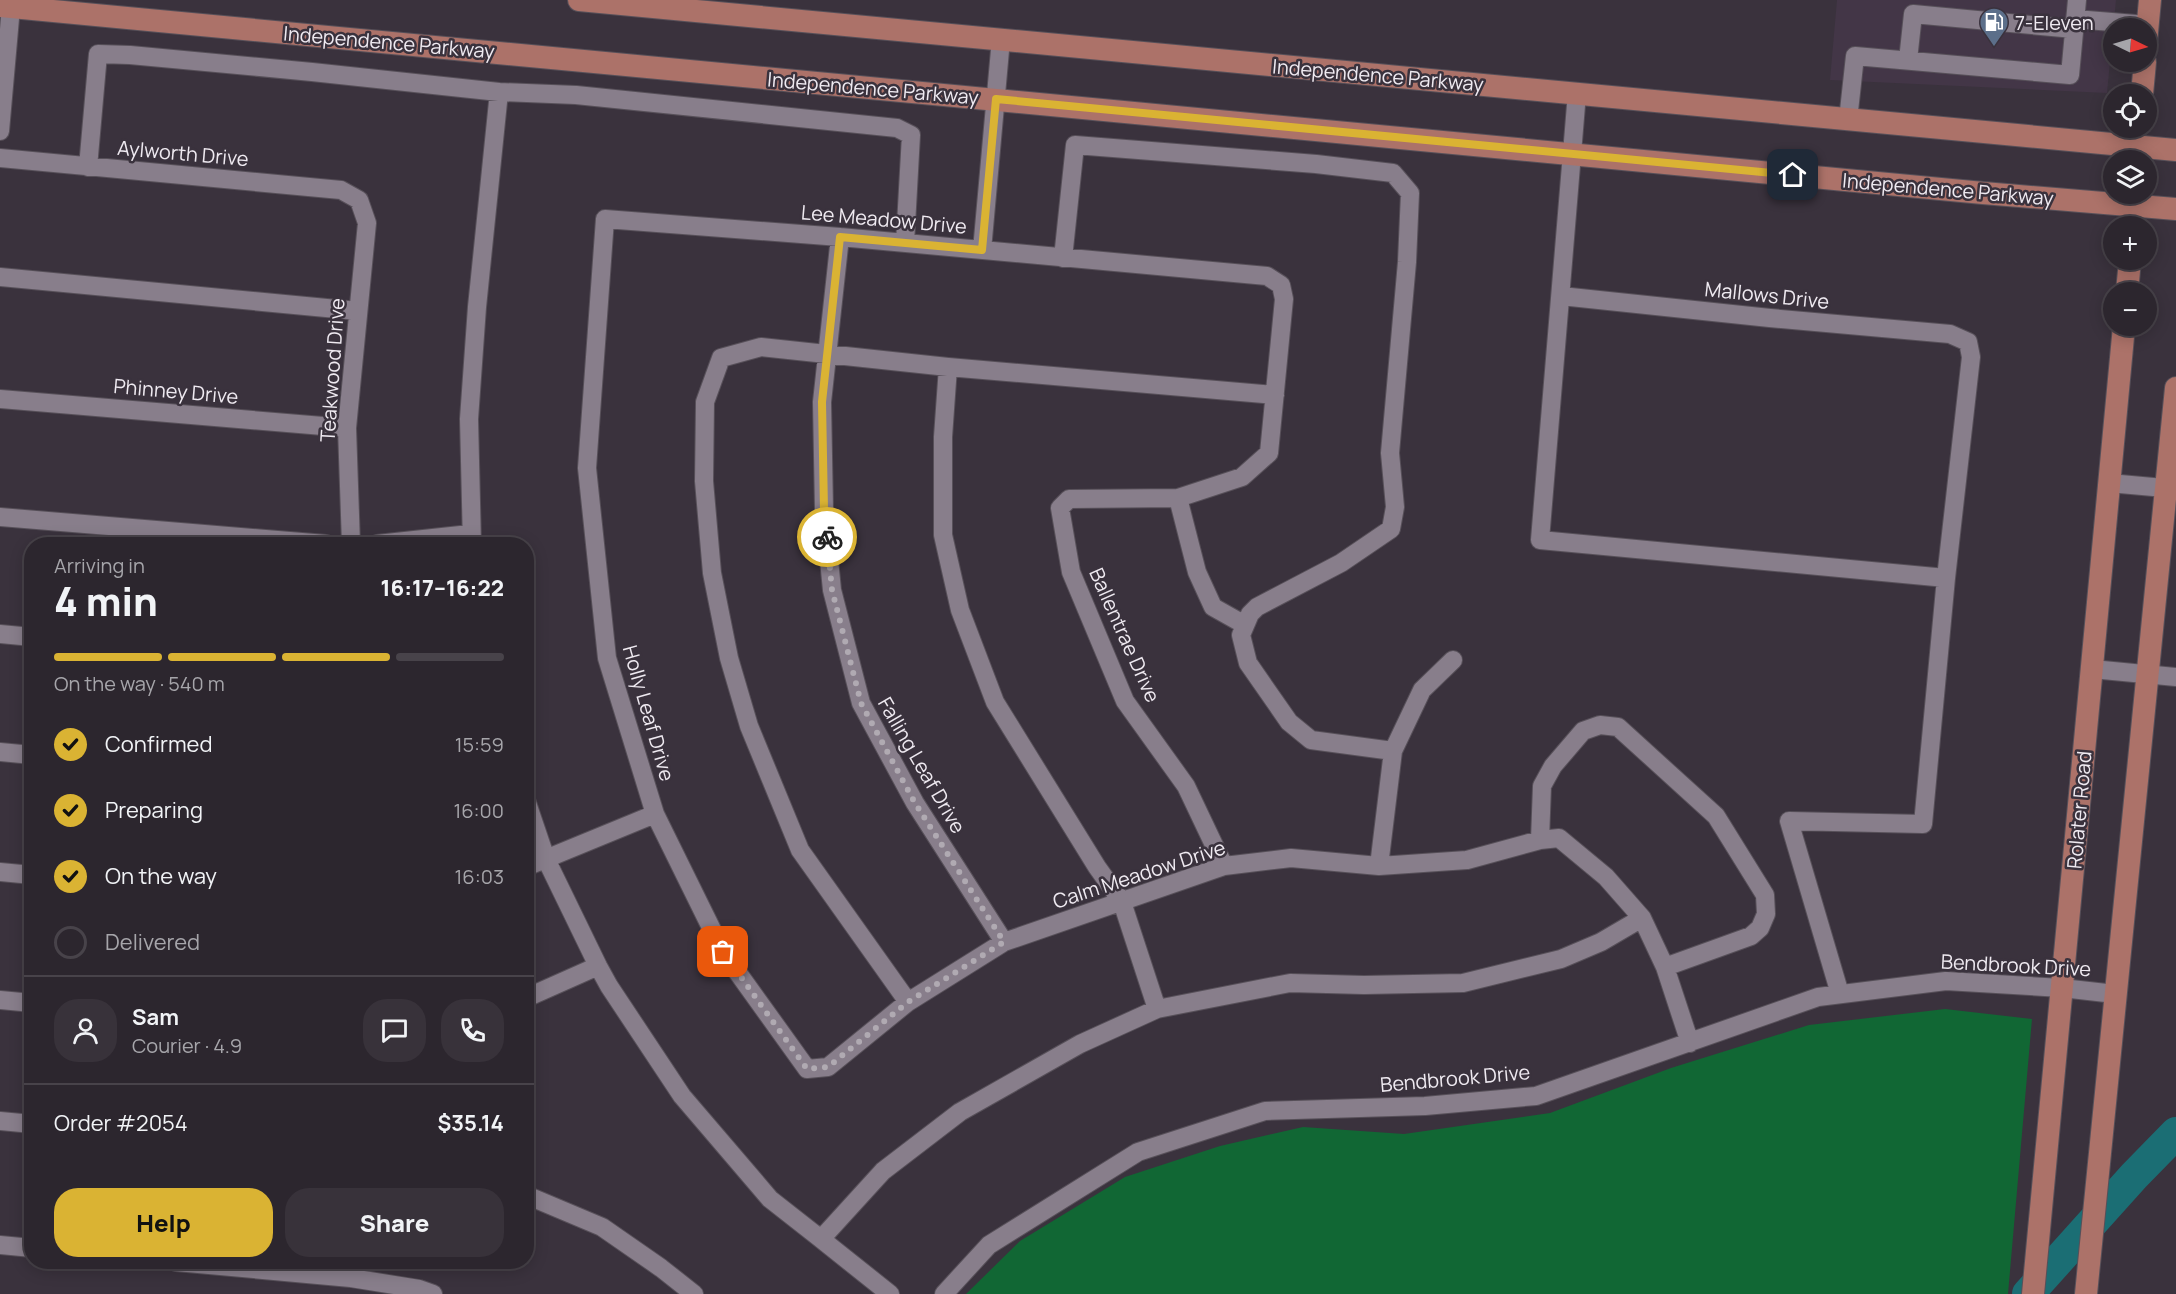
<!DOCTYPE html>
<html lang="en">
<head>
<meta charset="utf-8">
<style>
	:root { --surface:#2c262e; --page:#38323a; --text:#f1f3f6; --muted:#a6a5aa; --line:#48434a; --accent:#dab333 }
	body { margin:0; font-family:Manrope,sans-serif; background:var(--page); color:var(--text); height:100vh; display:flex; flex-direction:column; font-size:22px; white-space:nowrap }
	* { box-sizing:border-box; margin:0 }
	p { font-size:20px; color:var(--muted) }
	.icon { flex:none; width:33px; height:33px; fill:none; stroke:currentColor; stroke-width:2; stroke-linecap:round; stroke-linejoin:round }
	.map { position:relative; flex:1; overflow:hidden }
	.sheet { position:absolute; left:24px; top:537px; width:510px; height:732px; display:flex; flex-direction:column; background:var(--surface); border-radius:24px; box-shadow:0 3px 15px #0003,0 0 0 2px var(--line) }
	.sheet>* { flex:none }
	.needle { width:39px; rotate:95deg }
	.tools { position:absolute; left:2103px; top:18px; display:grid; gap:12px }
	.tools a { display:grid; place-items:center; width:54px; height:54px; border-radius:50%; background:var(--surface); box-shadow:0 3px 15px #0003,0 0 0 2px var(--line); font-size:30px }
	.pin { position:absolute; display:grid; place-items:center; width:51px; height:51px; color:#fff; margin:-26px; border-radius:12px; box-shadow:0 3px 9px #0006 }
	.courier { position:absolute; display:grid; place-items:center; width:60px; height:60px; margin:-30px; border:4px solid #dab333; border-radius:50%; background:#fff; color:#222; box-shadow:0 2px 8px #0007 }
	.head em { font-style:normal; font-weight:800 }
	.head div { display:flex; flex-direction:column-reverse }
	.head { display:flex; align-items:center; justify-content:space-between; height:102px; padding:0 30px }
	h1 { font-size:39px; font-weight:800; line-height:45px }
	.bar { display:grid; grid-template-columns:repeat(4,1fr); gap:9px 6px; align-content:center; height:72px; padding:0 30px }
	.bar i { height:8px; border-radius:4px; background:var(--line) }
	.bar .current { background:var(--accent) }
	.bar p { grid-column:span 4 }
	.line { display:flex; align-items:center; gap:15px; padding:0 30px; border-top:2px solid var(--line) }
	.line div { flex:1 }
	.round { display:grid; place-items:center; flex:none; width:63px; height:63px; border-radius:24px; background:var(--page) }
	ol { padding:0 30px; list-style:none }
	li { display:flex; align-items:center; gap:18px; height:66px }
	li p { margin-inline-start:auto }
	li .icon { padding:6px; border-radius:50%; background:var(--accent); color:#111; stroke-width:4 }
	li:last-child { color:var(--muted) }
	li i { width:33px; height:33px; border:3px solid var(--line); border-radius:50% }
	.action { display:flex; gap:12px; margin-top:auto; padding:12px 30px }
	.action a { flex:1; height:69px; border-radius:24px; background:var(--accent); color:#111; font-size:24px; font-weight:800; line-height:69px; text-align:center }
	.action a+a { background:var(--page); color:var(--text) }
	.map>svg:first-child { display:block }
	.built { fill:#433647 }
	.green { fill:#116734 }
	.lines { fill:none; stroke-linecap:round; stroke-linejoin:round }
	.river { stroke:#1b6e74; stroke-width:32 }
	.minor-casing { stroke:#575059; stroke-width:20 }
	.major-casing { stroke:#575059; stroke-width:24 }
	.minor { stroke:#887e8b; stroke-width:18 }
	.major { stroke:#ac7269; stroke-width:22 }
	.done { stroke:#b0aab2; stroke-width:6; stroke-dasharray:0 10.8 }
	.route { stroke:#dab333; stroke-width:8 }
	.labels { text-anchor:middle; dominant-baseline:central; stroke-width:5; stroke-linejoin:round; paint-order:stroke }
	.poi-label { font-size:20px; fill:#efeaf1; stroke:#3a323d; text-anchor:start }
	.street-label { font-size:20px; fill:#efeaf1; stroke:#3a323d }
</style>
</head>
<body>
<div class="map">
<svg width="2176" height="1294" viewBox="0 0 2176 1294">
	<rect width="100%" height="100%" fill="#3a323d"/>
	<path class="built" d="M 1837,0 L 2116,0 L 2107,93 L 1830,80 Z"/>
	<path class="green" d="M 1945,1009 L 2032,1019 L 2008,1294 L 966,1294 L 1020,1241 L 1125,1177 L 1220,1146 L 1303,1127 L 1404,1134 L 1550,1113 L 1671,1068 L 1809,1025 Z"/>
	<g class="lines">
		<path class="river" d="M 2028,1294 L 2134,1176 L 2176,1133"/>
		<g class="minor-casing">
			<path id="minor" d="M 2075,19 L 2148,25
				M 1908,60 L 1913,14 L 2074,29
				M 499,92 L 576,95 L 897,128 L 911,135 L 905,243
				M 1577,93 L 1540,540 L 1946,578
				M 1848,120 L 1855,56 L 2070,75 L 2077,0
				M 0,131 L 11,7 L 10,0
				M 0,158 L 341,190 L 359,200 L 367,223 L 347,428 L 351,544
				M 88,167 L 98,54 L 130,55 L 312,72 L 499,92 L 477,307 L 469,419 L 472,544
				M 840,237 L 822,402 L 824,510 L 832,590 L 861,703 L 915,803 L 1004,942
				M 982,250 L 1001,39
				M 1063,258 L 1075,145 L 1316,164 L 1393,173 L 1410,193 L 1407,262 L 1390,453 L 1395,507 L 1391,529 L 1341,563 L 1257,607 L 1250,614 L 1241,635 L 1248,663 L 1289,722 L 1311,740 L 1393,751
				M 0,277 L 358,311
				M 1561,296 L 1770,318 L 1950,334 L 1968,342 L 1971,357 L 1946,578 L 1923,824 L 1789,821 L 1840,994
				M 948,367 L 943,437 L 943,535 L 960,610 L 995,702 L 1097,867 L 1122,902 L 1157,1009 L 1290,983 L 1364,985 L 1463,983 L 1561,959 L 1601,942 L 1642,918
				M 0,399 L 347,428
				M 2109,483 L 2176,489
				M 1178,498 L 1197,572 L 1213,607 L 1245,625
				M 0,517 L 326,544
				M 377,544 L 470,534
				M 0,634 L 32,637
				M 2092,669 L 2176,677
				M 0,752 L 32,755
				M 526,800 L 546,859 L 598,966 L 609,986 L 682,1096 L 770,1199 L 821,1239 L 883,1171 L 960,1112 L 1080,1044 L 1157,1009
				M 1540,840 L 1542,786 L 1553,766 L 1583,731 L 1600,725 L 1618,727 L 1716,816 L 1765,895 L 1766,914 L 1760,928 L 1751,936 L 1665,967
				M 1224,866 L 1186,786 L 1125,701 L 1071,572 L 1060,508 L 1069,499 L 1178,498 L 1242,477 L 1269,453 L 1284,299 L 1281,285 L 1267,276 L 840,237 L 605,219 L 587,468 L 607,658 L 655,814 L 723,952 L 807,1069 L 828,1067 L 908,1002 L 1004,942 L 1224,866 L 1291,858 L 1379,866 L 1467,860 L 1540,840 L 1559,838 L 1606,877 L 1642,918 L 1665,967 L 1690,1043
				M 1379,866 L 1393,751 L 1422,690 L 1453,660
				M 526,867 L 655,814
				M 0,872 L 32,875
				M 526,998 L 598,966
				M 0,1000 L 32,1003
				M 908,1002 L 800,850 L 749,726 L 729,658 L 712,573 L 704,481 L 705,402 L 721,358 L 761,347 L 948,367 L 1275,395
				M 0,1121 L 32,1124
				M 526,1195 L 602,1227 L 661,1268 L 694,1294
				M 821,1239 L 890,1294
				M 0,1245 L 32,1248
				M 176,1262 L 351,1278 L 419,1289 L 433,1294
				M 944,1294 L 989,1245 L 1138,1152 L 1265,1111 L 1425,1106 L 1536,1096 L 1818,997 L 1946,981 L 2062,988 L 2115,994"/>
		</g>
		<g class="major-casing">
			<path id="major" d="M 579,0 L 2176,150
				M 0,6 L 1983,193 L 2176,209
				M 2146,43 L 2150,0
				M 2142,94 L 2145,62
				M 2127,292 L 2130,260
				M 2033,1294 L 2124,326
				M 2086,1294 L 2176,388"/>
		</g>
		<use href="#minor" class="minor"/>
		<use href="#major" class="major"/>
	</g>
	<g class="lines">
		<path class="done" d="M 723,952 L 807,1069 L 828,1067 L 908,1002 L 1004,942 L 915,803 L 861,703 L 832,590 L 827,537"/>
		<path class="route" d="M 827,537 L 824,510 L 822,402 L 840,237 L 982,250 L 996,99 L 1793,175"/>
	</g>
	<defs>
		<g id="fuel-pin" transform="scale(1.5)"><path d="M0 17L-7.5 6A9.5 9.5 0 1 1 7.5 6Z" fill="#5c6f8a" stroke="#3a323d"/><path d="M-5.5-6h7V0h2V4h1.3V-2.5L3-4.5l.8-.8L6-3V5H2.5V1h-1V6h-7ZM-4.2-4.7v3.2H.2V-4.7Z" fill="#fff"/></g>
	</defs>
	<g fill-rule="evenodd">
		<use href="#fuel-pin" x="1994" y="22"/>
	</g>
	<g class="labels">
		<g class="poi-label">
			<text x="2015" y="22">7-Eleven</text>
		</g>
		<g class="street-label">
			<text transform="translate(389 42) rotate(5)">Independence Parkway</text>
			<text transform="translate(1378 75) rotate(5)">Independence Parkway</text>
			<text transform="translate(873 88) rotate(5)">Independence Parkway</text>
			<text transform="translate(183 153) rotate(5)">Aylworth Drive</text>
			<text transform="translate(1948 189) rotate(5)">Independence Parkway</text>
			<text transform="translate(884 219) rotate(5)">Lee Meadow Drive</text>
			<text transform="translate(1767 295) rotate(6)">Mallows Drive</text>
			<text transform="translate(332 370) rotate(-86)">Teakwood Drive</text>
			<text transform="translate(176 391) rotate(5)">Phinney Drive</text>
			<text transform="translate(1125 635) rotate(66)">Ballentrae Drive</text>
			<text transform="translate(649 713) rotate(74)">Holly Leaf Drive</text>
			<text transform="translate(922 765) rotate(60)">Falling Leaf Drive</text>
			<text transform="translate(2079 810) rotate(-85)">Rolater Road</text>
			<text transform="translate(1139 874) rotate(-18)">Calm Meadow Drive</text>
			<text transform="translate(2016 965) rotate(3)">Bendbrook Drive</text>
			<text transform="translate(1455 1078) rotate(-5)">Bendbrook Drive</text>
		</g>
	</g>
</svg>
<div class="tools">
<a><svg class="needle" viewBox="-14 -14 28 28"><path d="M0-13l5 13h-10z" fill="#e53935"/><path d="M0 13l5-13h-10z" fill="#a6a5aa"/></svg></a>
<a><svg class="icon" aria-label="locate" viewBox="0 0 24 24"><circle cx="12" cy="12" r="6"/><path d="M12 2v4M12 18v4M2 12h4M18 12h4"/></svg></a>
<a><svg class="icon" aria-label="layers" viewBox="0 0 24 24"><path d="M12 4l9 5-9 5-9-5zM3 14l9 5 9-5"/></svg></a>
<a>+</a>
<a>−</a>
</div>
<div class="pin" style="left:723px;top:952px;background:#ea580c"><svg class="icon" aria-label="bag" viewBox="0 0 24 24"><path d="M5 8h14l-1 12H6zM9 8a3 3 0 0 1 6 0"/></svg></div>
<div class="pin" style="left:1793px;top:175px;background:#1f2937"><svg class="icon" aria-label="home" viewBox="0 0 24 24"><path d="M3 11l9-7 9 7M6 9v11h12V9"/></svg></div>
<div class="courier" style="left:827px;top:537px"><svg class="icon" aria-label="bike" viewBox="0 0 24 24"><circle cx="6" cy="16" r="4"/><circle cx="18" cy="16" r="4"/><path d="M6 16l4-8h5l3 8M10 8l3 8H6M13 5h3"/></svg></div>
<section class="sheet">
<div class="head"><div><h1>4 min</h1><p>Arriving in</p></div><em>16:17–16:22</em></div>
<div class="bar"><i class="current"></i><i class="current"></i><i class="current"></i><i></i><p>On the way · 540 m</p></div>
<ol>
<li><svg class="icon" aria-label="check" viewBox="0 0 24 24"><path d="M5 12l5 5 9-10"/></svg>Confirmed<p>15:59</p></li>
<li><svg class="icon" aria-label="check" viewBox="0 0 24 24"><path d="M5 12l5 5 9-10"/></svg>Preparing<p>16:00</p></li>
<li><svg class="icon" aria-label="check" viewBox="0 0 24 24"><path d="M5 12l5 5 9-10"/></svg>On the way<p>16:03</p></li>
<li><i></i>Delivered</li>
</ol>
<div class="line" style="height:108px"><a class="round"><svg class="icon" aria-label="person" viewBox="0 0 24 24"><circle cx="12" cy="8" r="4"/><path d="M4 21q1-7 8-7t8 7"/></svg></a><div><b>Sam</b><p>Courier · 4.9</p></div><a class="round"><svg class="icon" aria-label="chat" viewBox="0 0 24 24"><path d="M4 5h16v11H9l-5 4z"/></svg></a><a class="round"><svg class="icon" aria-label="phone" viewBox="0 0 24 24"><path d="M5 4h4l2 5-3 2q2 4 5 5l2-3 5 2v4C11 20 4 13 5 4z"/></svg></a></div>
<div class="line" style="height:78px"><div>Order #2054</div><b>$35.14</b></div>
<div class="action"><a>Help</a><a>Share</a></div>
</section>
</div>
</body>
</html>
